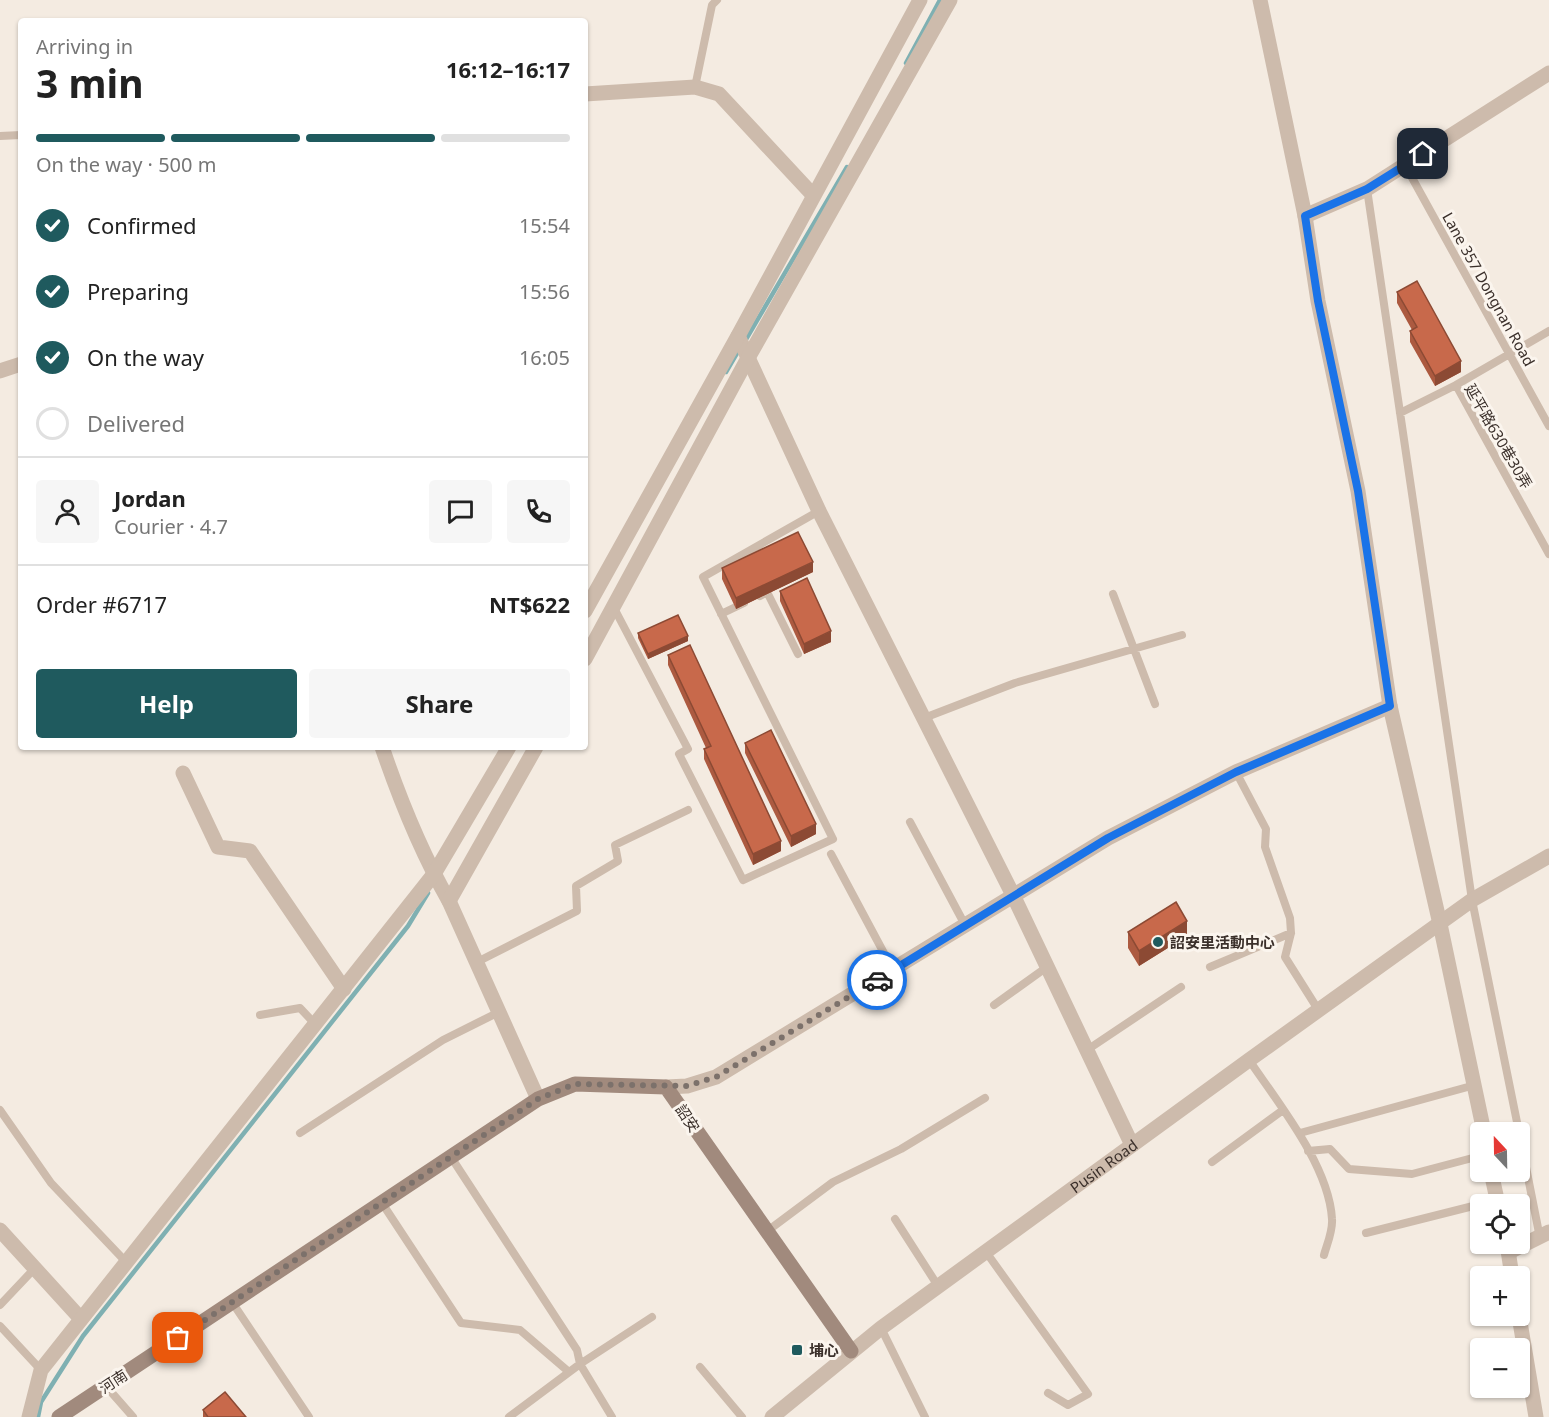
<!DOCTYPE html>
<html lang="en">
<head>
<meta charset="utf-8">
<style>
	:root { --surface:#fff; --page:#f6f6f6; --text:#222; --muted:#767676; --line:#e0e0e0; --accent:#1f5a5e }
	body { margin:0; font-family:"Noto Sans","Noto Sans TC",sans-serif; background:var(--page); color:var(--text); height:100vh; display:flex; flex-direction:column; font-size:22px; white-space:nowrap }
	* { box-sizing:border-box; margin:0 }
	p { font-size:20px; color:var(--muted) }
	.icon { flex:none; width:33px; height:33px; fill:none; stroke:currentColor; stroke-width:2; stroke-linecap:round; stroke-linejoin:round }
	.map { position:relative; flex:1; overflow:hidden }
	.drawer { position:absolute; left:18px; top:18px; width:570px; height:732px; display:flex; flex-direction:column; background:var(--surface); border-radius:6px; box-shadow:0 2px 4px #0004 }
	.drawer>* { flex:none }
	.needle { width:39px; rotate:338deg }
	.controls { position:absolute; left:1470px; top:1122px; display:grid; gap:12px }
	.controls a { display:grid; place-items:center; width:60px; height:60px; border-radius:6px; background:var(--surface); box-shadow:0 2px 4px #0004; font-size:30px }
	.pin { position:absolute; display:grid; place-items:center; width:51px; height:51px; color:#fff; margin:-26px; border-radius:12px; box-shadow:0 3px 9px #0006 }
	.courier { position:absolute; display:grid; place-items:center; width:60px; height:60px; margin:-30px; border:4px solid #1a73e8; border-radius:50%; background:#fff; color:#222; box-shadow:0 2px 8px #0007 }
	.headline em { font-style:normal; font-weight:700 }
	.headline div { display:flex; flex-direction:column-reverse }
	.headline { display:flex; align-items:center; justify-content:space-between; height:102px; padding:0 18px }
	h1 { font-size:39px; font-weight:700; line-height:45px }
	.bar { display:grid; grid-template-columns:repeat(4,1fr); gap:9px 6px; align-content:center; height:72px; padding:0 18px }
	.bar i { height:8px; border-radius:4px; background:var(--line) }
	.bar .current { background:var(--accent) }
	.bar p { grid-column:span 4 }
	.line { display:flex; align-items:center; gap:15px; padding:0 18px; border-top:2px solid var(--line) }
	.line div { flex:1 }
	.round { display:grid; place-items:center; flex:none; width:63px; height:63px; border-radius:6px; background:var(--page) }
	ol { padding:0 18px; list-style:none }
	li { display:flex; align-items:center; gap:18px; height:66px }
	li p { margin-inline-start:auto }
	li .icon { padding:6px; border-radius:50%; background:var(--accent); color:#fff; stroke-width:4 }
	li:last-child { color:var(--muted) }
	li i { width:33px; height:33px; border:3px solid var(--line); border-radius:50% }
	.primary-button { display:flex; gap:12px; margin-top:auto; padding:12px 18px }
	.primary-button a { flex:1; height:69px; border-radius:6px; background:var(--accent); color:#fff; font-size:24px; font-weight:700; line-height:69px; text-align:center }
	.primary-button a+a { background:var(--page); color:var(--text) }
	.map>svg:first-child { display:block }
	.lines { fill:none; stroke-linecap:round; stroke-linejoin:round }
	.stream { stroke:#7fb0b2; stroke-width:4.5 }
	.lane { stroke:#cdbbac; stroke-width:8 }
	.street { stroke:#cdbbac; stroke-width:15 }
	.secondary { stroke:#a18a7d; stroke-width:15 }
	.wall { fill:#ac5a40 }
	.shaded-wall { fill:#8c4a34 }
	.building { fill:#c8694b; stroke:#8c4a34; stroke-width:1.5 }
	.done { stroke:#7c716b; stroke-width:6; stroke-dasharray:0 10.8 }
	.route { stroke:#1a73e8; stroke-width:8 }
	.poi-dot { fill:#1f5a5e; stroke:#fbf5ee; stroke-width:2 }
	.labels { text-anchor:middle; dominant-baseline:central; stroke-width:6; stroke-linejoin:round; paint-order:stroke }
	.street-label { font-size:15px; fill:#3b302b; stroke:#fbf5ee }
	.poi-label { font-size:15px; font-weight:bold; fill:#3b302b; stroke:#fbf5ee; text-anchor:start }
</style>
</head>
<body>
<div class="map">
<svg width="1549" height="1417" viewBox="0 0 1549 1417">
	<rect width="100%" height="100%" fill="#f4ebe1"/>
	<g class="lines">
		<path class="stream" d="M 906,63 L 940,0
			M 745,341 L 847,167
			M 726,372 L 740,348
			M 38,1417 L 41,1402 L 83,1336 L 408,926 L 428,893"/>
		<path class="lane" d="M 695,87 L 712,5 L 717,0
			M 0,136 L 21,135
			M 1405,165 L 1549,426
			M 1367,189 L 1472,900 L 1519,1132
			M 1456,385 L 1549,331
			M 1400,413 L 1456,385 L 1549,554
			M 1113,594 L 1155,704
			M 760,596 L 767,592 L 798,654
			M 614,608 L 688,749 L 679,754 L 743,880 L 833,839 L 703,577 L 819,511
			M 721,614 L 744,603
			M 924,718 L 1015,683 L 1182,635
			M 1236,772 L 1266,829 L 1265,847 L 1290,918 L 1291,933 L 1285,957 L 1319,1011
			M 910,822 L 965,925
			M 831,854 L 893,970
			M 477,962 L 577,911 L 576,886 L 618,861 L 615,845 L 688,810
			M 1210,967 L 1291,933
			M 994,1005 L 1047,967
			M 260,1015 L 300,1008 L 316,1025
			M 1087,1050 L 1181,987
			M 1249,1060 C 1279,1104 1329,1166 1332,1219 C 1333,1231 1327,1244 1324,1255
			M 0,1110 L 51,1183 L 127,1263
			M 300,1133 L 443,1040 L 499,1012
			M 1300,1133 L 1475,1085
			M 1520,1137 L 1540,1238
			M 1308,1151 L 1330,1149 L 1349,1169 L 1412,1174 L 1480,1156
			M 451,1157 L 577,1350 L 580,1364 L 612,1417
			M 1212,1162 L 1283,1110
			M 382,1203 L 461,1323 L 520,1330 L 569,1372
			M 895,1219 L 938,1286
			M 766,1232 L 833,1182 L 901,1149 L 985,1098
			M 1366,1233 L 1497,1200
			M 986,1252 L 1088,1394 L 1068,1405 L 1048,1393
			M 232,1302 L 309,1417
			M 0,1305 L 35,1268
			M 0,1326 L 41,1370
			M 881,1328 L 925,1417
			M 700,1367 L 742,1417
			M 105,1385 L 133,1417
			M 509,1417 L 580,1364 L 652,1317"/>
		<g class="street">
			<path d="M 1260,0 L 1305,216 L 1318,301 L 1358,491 L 1390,706 L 1440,924 L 1484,1132"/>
			<path d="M 585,94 L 695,87 L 719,94 L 812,194"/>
			<path d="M 1305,216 L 1367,189 L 1549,73"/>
			<path d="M 738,336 L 819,511 L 1013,895 L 1132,1145"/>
			<path d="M 0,371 L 21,364"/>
			<path d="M 585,611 L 738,336 L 920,0"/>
			<path d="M 585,659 L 748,358 L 950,0"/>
			<path d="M 382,747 C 400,800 421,852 449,901 L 538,1099"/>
			<path d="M 183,773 L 218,847 L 250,851 L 344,989"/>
			<path d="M 449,901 L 536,747"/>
			<path d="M 666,1087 L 687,1086 L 716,1077 L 1108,838 L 1236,772 L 1390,706"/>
			<path d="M 1491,1172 L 1498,1204"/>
			<path d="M 0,1230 L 81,1319"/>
			<path d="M 1507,1244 L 1512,1276"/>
			<path d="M 1509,1252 L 1549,1232"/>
			<path d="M 1519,1316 L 1536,1417"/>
			<path d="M 29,1417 L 41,1370 L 434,874 L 509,747"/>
			<path id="s1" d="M 772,1417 L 881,1328 L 1249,1060 L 1472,900 L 1549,856"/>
		</g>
		<path class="secondary" d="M 59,1417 L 538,1099 L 575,1084 L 666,1087 L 851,1351"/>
	</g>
	<path class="wall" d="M 1397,292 L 1461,372 L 1435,386 L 1410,342 L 1410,331 L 1412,330 L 1397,303 Z
		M 722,568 L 813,572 L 736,609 L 722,579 Z
		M 780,591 L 831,642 L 804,654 L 780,601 Z
		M 638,633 L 688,641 L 648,659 L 638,638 Z
		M 668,655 L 781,851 L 753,865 L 704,759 L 704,749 L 706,748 L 668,665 Z
		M 745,743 L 816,834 L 791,847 L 745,753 Z
		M 1128,932 L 1187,936 L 1139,966 L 1128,948 Z
		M 203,1410 L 246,1417 L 203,1417 Z"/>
	<path class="shaded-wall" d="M 1461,361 L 1461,372 L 1435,386 L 1435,376 Z
		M 813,562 L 813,572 L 736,609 L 736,598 Z
		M 831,631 L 831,642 L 804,654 L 804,644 Z
		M 688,636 L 688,641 L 648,659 L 648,654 Z
		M 816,824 L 816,834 L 791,847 L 791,836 Z
		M 781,841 L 781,851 L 753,865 L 753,854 Z
		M 1187,921 L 1187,936 L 1139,966 L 1139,951 Z"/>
	<path class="building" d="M 1417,281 L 1461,361 L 1435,376 L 1410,331 L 1417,327 L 1397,292 Z
		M 798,532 L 813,562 L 736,598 L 722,568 Z
		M 807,578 L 831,631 L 804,644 L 780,591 Z
		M 678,615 L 688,636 L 648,654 L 638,633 Z
		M 690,645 L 781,841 L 753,854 L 704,749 L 711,746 L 668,655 Z
		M 771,730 L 816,824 L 791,836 L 745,743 Z
		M 1176,902 L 1187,921 L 1139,951 L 1128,932 Z
		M 225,1392 L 246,1417 L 208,1417 L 203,1410 Z"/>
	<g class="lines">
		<path class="done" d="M 178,1338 L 538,1099 L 575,1084 L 687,1086 L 716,1077 L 877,980"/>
		<path class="route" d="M 877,980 L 1108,838 L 1236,772 L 1390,706 L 1358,491 L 1318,301 L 1305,216 L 1367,189 L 1423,154"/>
	</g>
	<g class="poi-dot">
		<circle cx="1158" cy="942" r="6"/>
		<rect x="791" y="1344" width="12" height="12" rx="3"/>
	</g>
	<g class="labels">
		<g class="street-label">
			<text transform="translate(1489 289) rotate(61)">Lane 357 Dongnan Road</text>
			<text transform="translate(1499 436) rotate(60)">延平路630巷30弄</text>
			<text transform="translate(688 1118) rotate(56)">詔安</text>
			<text stroke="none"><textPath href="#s1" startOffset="416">Pusin Road</textPath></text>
			<text transform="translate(113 1381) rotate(-33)">河南</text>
		</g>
		<g class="poi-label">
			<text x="1170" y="942">詔安里活動中心</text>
			<text x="809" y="1350">埔心</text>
		</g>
	</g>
</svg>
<div class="controls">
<a><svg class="needle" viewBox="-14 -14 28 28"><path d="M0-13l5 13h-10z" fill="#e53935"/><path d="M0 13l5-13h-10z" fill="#767676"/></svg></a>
<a><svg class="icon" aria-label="locate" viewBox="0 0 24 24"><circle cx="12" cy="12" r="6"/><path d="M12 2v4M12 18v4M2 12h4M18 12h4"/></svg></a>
<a>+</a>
<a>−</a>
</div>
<div class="pin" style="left:178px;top:1338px;background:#ea580c"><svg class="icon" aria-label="bag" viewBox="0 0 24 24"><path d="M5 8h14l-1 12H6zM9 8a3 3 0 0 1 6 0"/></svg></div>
<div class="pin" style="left:1423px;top:154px;background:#1f2937"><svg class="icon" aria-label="home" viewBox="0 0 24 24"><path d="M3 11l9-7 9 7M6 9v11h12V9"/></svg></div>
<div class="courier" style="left:877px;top:980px"><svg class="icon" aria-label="car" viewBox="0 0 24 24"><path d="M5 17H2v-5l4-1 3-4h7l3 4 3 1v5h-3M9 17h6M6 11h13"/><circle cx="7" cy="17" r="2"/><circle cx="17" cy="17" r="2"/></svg></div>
<section class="drawer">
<div class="headline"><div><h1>3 min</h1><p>Arriving in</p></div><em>16:12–16:17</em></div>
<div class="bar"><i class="current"></i><i class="current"></i><i class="current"></i><i></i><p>On the way · 500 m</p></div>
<ol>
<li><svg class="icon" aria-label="check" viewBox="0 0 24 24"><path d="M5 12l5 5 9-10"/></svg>Confirmed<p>15:54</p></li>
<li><svg class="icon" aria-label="check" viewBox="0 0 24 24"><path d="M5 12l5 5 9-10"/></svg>Preparing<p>15:56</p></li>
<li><svg class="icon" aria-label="check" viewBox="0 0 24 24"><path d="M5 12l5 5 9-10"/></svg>On the way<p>16:05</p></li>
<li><i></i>Delivered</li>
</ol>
<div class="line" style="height:108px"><a class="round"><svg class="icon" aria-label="person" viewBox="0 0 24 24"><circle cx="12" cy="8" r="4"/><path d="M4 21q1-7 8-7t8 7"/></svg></a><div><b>Jordan</b><p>Courier · 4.7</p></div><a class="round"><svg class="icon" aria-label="chat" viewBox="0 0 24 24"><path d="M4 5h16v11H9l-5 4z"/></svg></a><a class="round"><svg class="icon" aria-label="phone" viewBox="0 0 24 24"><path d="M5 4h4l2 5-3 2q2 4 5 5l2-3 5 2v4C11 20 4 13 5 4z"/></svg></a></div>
<div class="line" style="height:78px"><div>Order #6717</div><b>NT$622</b></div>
<div class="primary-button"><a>Help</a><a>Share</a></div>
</section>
</div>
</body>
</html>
